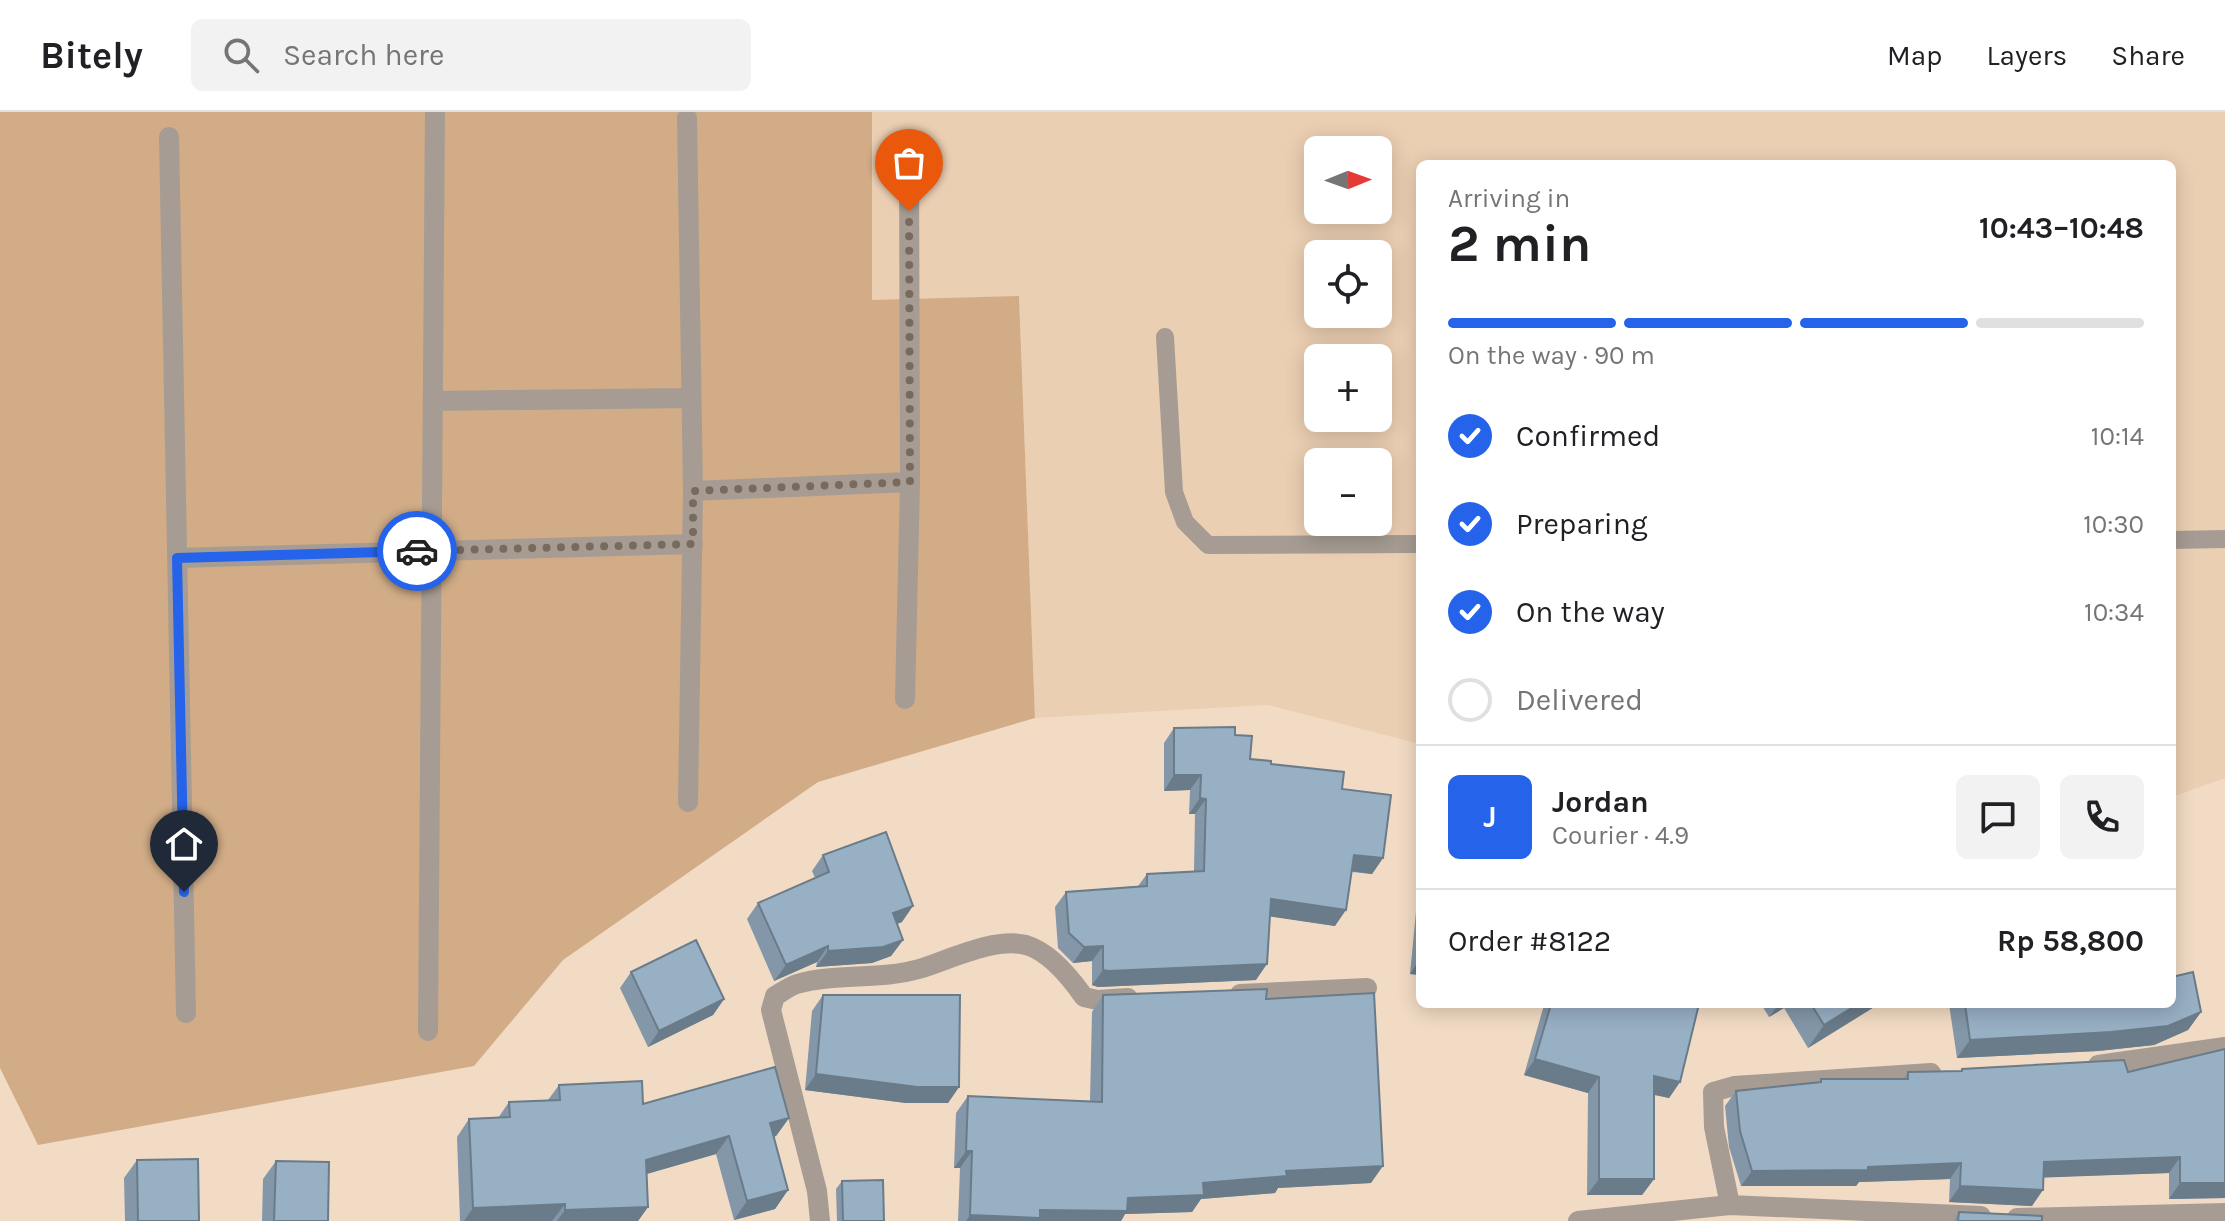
<!DOCTYPE html>
<html lang="en">
<head>
<meta charset="utf-8">
<style>
	:root { --surface:#fff; --page:#f2f2f2; --text:#202124; --muted:#757577; --line:#e0e0e0; --accent:#2563eb }
	body { margin:0; font-family:Karla,sans-serif; background:var(--page); color:var(--text); height:100vh; display:flex; flex-direction:column; font-size:30px; white-space:nowrap }
	* { box-sizing:border-box; margin:0 }
	p { font-size:26px; color:var(--muted) }
	.icon { flex:none; width:44px; height:44px; fill:none; stroke:currentColor; stroke-width:2; stroke-linecap:round; stroke-linejoin:round }
	.map { position:relative; flex:1; overflow:hidden }
	.details { position:absolute; left:1416px; top:48px; width:760px; height:848px; display:flex; flex-direction:column; background:var(--surface); border-radius:12px; box-shadow:0 4px 20px #0003 }
	.details>* { flex:none }
	.needle { width:52px; rotate:89deg }
	.fabs { position:absolute; left:1304px; top:24px; display:grid; gap:16px }
	.fabs a { display:grid; place-items:center; width:88px; height:88px; border-radius:12px; background:var(--surface); box-shadow:0 4px 20px #0003; font-size:40px }
	.pin { position:absolute; display:grid; place-items:center; width:68px; height:68px; color:#fff; margin:-82px -34px; border-radius:50% 50% 50% 0; rotate:-45deg; box-shadow:0 0 8px #0007 }
	.pin .icon { rotate:45deg }
	.courier { position:absolute; display:grid; place-items:center; width:80px; height:80px; margin:-40px; border:6px solid #2563eb; border-radius:50%; background:#fff; color:#222; box-shadow:0 2px 10px #0007 }
	.head em { font-style:normal; font-weight:700 }
	.head div { display:flex; flex-direction:column-reverse }
	.head { display:flex; align-items:center; justify-content:space-between; height:136px; padding:0 32px }
	h1 { font-size:52px; font-weight:700; line-height:60px }
	.bar { display:grid; grid-template-columns:repeat(4,1fr); gap:12px 8px; align-content:center; height:96px; padding:0 32px }
	.bar i { height:10px; border-radius:6px; background:var(--line) }
	.bar .current { background:var(--accent) }
	.bar p { grid-column:span 4 }
	.line { display:flex; align-items:center; gap:20px; padding:0 32px; border-top:2px solid var(--line) }
	.line div { flex:1 }
	.round { display:grid; place-items:center; flex:none; width:84px; height:84px; border-radius:12px; background:var(--page) }
	ol { padding:0 32px; list-style:none }
	li { display:flex; align-items:center; gap:24px; height:88px }
	li p { margin-inline-start:auto }
	li .icon { padding:8px; border-radius:50%; background:var(--accent); color:#fff; stroke-width:4 }
	li:last-child { color:var(--muted) }
	li i { width:44px; height:44px; border:4px solid var(--line); border-radius:50% }
	header { display:flex; align-items:center; gap:48px; box-sizing:border-box; height:112px; padding:0 40px; background:var(--surface); border-bottom:2px solid var(--line) }
	header strong { font-size:38px }
	nav { display:flex; gap:44px; margin-inline-start:auto; font-size:28px }
	.search { width:560px; height:72px; background:var(--page); display:flex; align-items:center; gap:20px; box-sizing:border-box; padding:0 28px; border-radius:12px; color:var(--muted); font-size:30px }
	.map>svg:first-child { display:block }
	.built { fill:#ebcfb3; fill-rule:evenodd }
	.green { fill:#d1ac87 }
	.lines { fill:none; stroke-linecap:round; stroke-linejoin:round }
	.service { stroke:#a69c93; stroke-width:18 }
	.minor { stroke:#a69c93; stroke-width:20 }
	.wall { fill:#8397a9 }
	.shaded-wall { fill:#6a7b89 }
	.building { fill:#98b0c4; stroke:#6a7b89; stroke-width:2 }
	.done { stroke:#786a5c; stroke-width:8; stroke-dasharray:0 14.4 }
	.route { stroke:#2563eb; stroke-width:10 }
</style>
</head>
<body>
<header>
<strong>Bitely</strong>
<div class="search"><svg class="icon" aria-label="search" viewBox="0 0 24 24"><circle cx="10" cy="10" r="6"/><path d="M15 15l6 6"/></svg>Search here</div>
<nav><a>Map</a><a>Layers</a><a>Share</a></nav>
</header>
<div class="map">
<svg width="2225" height="1109" viewBox="0 0 2225 1109">
	<rect width="100%" height="100%" fill="#f2dbc4"/>
	<path class="built" d="M 872,0 L 2225,0 L 2225,666 L 2172,685 L 2172,52 L 1420,52 L 1420,632 L 1268,593 L 1035,606 L 1019,184 L 872,189 ZM 1318,38 L 1378,38 L 1378,98 L 1318,98 ZM 1318,142 L 1378,142 L 1378,202 L 1318,202 ZM 1318,246 L 1378,246 L 1378,306 L 1318,306 ZM 1318,350 L 1378,350 L 1378,410 L 1318,410 Z"/>
	<path class="green" d="M 0,0 L 872,0 L 872,188 L 1019,184 L 1035,606 L 818,670 L 563,848 L 474,954 L 38,1033 L 0,956 Z"/>
	<g class="lines">
		<path class="service" d="M 1165,225 L 1174,380 L 1185,410 L 1208,433 L 1420,432
			M 2172,428 L 2225,427"/>
		<path class="minor" d="M 687,6 L 693,379 L 688,690
			M 169,25 L 186,901
			M 433,289 L 690,286
			M 693,379 L 910,370
			M 177,446 L 693,432
			M 905,587 L 910,370 L 909,38
			M 1240,882 L 1367,876
			M 428,919 L 435,0
			M 2098,953 L 2225,935
			M 1730,1093 L 1714,1015 L 1713,980 L 1734,974 L 1931,961
			M 2017,1106 L 2225,1101
			M 820,1109 L 817,1079 L 771,898 L 775,884 C 782,880 790,874 797,872 C 836,861 880,868 919,857 C 949,848 994,825 1026,833 C 1050,840 1070,865 1084,885 L 1097,888 L 1128,886
			M 1578,1109 L 1730,1093 L 1981,1104"/>
	</g>
	<path class="wall" d="M 1174,616 L 1235,623 L 1250,647 L 1271,652 L 1342,677 L 1383,746 L 1372,762 L 1352,760 L 1335,814 L 1270,804 L 1256,868 L 1098,875 L 1092,873 L 1092,849 L 1073,851 L 1058,836 L 1055,795 L 1066,780 L 1138,774 L 1147,762 L 1194,759 L 1195,702 L 1189,702 L 1190,678 L 1164,679 L 1164,631 Z
		M 823,743 L 902,810 L 897,812 L 903,828 L 891,844 L 872,851 L 816,855 L 817,850 L 774,869 L 747,807 L 758,791 L 815,766 L 812,759 Z
		M 1420,776 L 1420,863 L 1410,862 L 1418,779 Z
		M 631,860 L 724,887 L 713,903 L 648,935 L 620,876 Z
		M 823,883 L 959,975 L 948,991 L 906,991 L 805,978 L 812,899 Z
		M 1103,883 L 1266,887 L 1371,1071 L 1278,1076 L 1275,1081 L 1201,1087 L 1192,1100 L 1125,1102 L 1121,1109 L 958,1109 L 960,1056 L 954,1056 L 956,1001 L 968,984 L 1090,989 L 1092,900 Z
		M 1539,892 L 1699,892 L 1680,970 L 1669,986 L 1654,983 L 1654,1067 L 1642,1083 L 1587,1083 L 1588,981 L 1524,963 L 1544,893 Z
		M 1761,892 L 1879,892 L 1808,936 L 1784,896 L 1769,905 Z
		M 1949,892 L 2172,892 L 2201,900 L 2188,918 L 2154,933 L 2098,939 L 1957,946 Z
		M 1962,957 L 2128,960 L 2225,1086 L 2169,1087 L 2169,1061 L 2043,1065 L 2032,1094 L 1949,1090 L 1950,1067 L 1859,1070 L 1856,1074 L 1741,1074 L 1729,1035 L 1725,994 L 1736,979 L 1818,971 L 1821,967 L 1903,967 L 1908,960 L 1960,959 Z
		M 559,973 L 643,992 L 789,1006 L 776,1024 L 773,1025 L 788,1078 L 775,1097 L 734,1108 L 716,1042 L 646,1062 L 648,1095 L 638,1109 L 460,1109 L 457,1025 L 469,1007 L 498,1006 L 509,990 L 548,988 Z
		M 137,1048 L 199,1109 L 125,1109 L 124,1066 Z
		M 276,1049 L 328,1109 L 262,1109 L 263,1067 Z
		M 842,1069 L 884,1109 L 837,1109 L 836,1077 Z
		M 1959,1100 L 2042,1109 L 1953,1109 Z"/>
	<path class="shaded-wall" d="M 1174,663 L 1201,663 L 1190,678 L 1164,679 Z
		M 1200,686 L 1206,687 L 1195,702 L 1189,702 Z
		M 1354,743 L 1383,746 L 1372,762 L 1343,758 Z
		M 1271,787 L 1346,798 L 1335,814 L 1260,803 Z
		M 913,794 L 902,810 L 882,817 L 893,801 Z
		M 903,828 L 891,844 L 872,851 L 816,855 L 828,839 Z
		M 828,834 L 817,850 L 774,869 L 786,853 Z
		M 1103,834 L 1092,849 L 1073,851 L 1084,835 Z
		M 1420,847 L 1420,863 L 1410,862 Z
		M 1267,852 L 1256,868 L 1098,875 L 1092,873 L 1103,858 Z
		M 724,887 L 713,903 L 648,935 L 659,919 Z
		M 1779,892 L 1787,892 L 1784,896 L 1769,905 Z
		M 1858,892 L 1879,892 L 1808,936 L 1824,913 Z
		M 2201,900 L 2188,918 L 2154,933 L 2098,939 L 1957,946 L 1970,928 Z
		M 1535,947 L 1599,965 L 1588,981 L 1524,963 Z
		M 816,962 L 959,975 L 948,991 L 906,991 L 805,978 Z
		M 1654,964 L 1680,970 L 1669,986 L 1643,980 Z
		M 789,1006 L 776,1024 L 757,1030 L 770,1011 Z
		M 729,1024 L 716,1042 L 633,1066 L 646,1048 Z
		M 966,1039 L 972,1039 L 960,1056 L 954,1056 Z
		M 2180,1045 L 2169,1061 L 2033,1066 L 2044,1050 Z
		M 1961,1051 L 1950,1067 L 1859,1070 L 1856,1074 L 1741,1074 L 1752,1059 Z
		M 1383,1054 L 1371,1071 L 1278,1076 L 1275,1081 L 1201,1087 L 1192,1100 L 1125,1102 L 1121,1109 L 966,1109 L 970,1103 L 1040,1098 L 1128,1086 L 1203,1071 L 1286,1059 Z
		M 1599,1067 L 1654,1067 L 1642,1083 L 1587,1083 Z
		M 2180,1071 L 2225,1071 L 2225,1086 L 2169,1087 Z
		M 1960,1074 L 2043,1078 L 2032,1094 L 1949,1090 Z
		M 788,1078 L 775,1097 L 734,1108 L 747,1089 Z
		M 565,1092 L 552,1109 L 464,1109 L 473,1096 Z
		M 648,1095 L 638,1109 L 557,1109 L 565,1098 Z"/>
	<path class="building" d="M 1235,615 L 1235,623 L 1252,624 L 1250,647 L 1271,649 L 1271,652 L 1344,660 L 1342,677 L 1391,683 L 1383,746 L 1354,743 L 1346,798 L 1271,787 L 1267,852 L 1109,859 L 1103,858 L 1103,834 L 1084,835 L 1069,821 L 1066,780 L 1147,774 L 1147,762 L 1204,759 L 1206,687 L 1200,686 L 1201,663 L 1174,663 L 1174,616 Z
		M 886,720 L 913,794 L 893,801 L 903,828 L 883,835 L 828,839 L 828,834 L 786,853 L 758,791 L 829,760 L 823,743 Z
		M 696,828 L 724,887 L 659,919 L 631,860 Z
		M 2193,860 L 2201,900 L 2168,914 L 2111,920 L 1970,928 L 1965,892 L 2172,892 L 2172,865 Z
		M 1267,877 L 1266,887 L 1374,881 L 1383,1054 L 1286,1059 L 1287,1064 L 1203,1071 L 1204,1083 L 1128,1086 L 1127,1099 L 1040,1098 L 1040,1106 L 970,1103 L 972,1039 L 966,1039 L 968,984 L 1102,990 L 1103,883 Z
		M 823,883 L 960,883 L 959,975 L 917,975 L 816,962 Z
		M 1551,892 L 1699,892 L 1680,970 L 1654,964 L 1654,1067 L 1599,1067 L 1599,965 L 1535,947 Z
		M 1811,892 L 1858,892 L 1824,913 Z
		M 2225,937 L 2225,1071 L 2180,1071 L 2180,1045 L 2044,1050 L 2043,1078 L 1960,1074 L 1961,1051 L 1868,1055 L 1868,1058 L 1752,1059 L 1740,1019 L 1736,979 L 1821,970 L 1821,967 L 1908,967 L 1908,960 L 1962,959 L 1962,957 L 2124,948 L 2128,960 Z
		M 775,955 L 789,1006 L 770,1011 L 788,1078 L 747,1089 L 729,1024 L 646,1048 L 648,1095 L 565,1098 L 565,1092 L 473,1096 L 469,1007 L 510,1005 L 509,990 L 560,988 L 559,973 L 642,969 L 643,992 Z
		M 198,1047 L 199,1109 L 138,1109 L 137,1048 Z
		M 276,1049 L 329,1050 L 328,1109 L 274,1109 Z
		M 883,1068 L 884,1109 L 843,1109 L 842,1069 Z
		M 1959,1100 L 2042,1104 L 2042,1109 L 1958,1109 Z"/>
	<g class="lines">
		<path class="done" d="M 417,439 L 693,432 L 693,379 L 910,370 L 909,99"/>
		<path class="route" d="M 184,780 L 177,446 L 417,439"/>
	</g>
</svg>
<div class="fabs">
<a><svg class="needle" viewBox="-14 -14 28 28"><path d="M0-13l5 13h-10z" fill="#e53935"/><path d="M0 13l5-13h-10z" fill="#757577"/></svg></a>
<a><svg class="icon" aria-label="locate" viewBox="0 0 24 24"><circle cx="12" cy="12" r="6"/><path d="M12 2v4M12 18v4M2 12h4M18 12h4"/></svg></a>
<a>+</a>
<a>−</a>
</div>
<div class="pin" style="left:909px;top:99px;background:#ea580c"><svg class="icon" aria-label="bag" viewBox="0 0 24 24"><path d="M5 8h14l-1 12H6zM9 8a3 3 0 0 1 6 0"/></svg></div>
<div class="pin" style="left:184px;top:780px;background:#1f2937"><svg class="icon" aria-label="home" viewBox="0 0 24 24"><path d="M3 11l9-7 9 7M6 9v11h12V9"/></svg></div>
<div class="courier" style="left:417px;top:439px"><svg class="icon" aria-label="car" viewBox="0 0 24 24"><path d="M5 17H2v-5l4-1 3-4h7l3 4 3 1v5h-3M9 17h6M6 11h13"/><circle cx="7" cy="17" r="2"/><circle cx="17" cy="17" r="2"/></svg></div>
<section class="details">
<div class="head"><div><h1>2 min</h1><p>Arriving in</p></div><em>10:43–10:48</em></div>
<div class="bar"><i class="current"></i><i class="current"></i><i class="current"></i><i></i><p>On the way · 90 m</p></div>
<ol>
<li><svg class="icon" aria-label="check" viewBox="0 0 24 24"><path d="M5 12l5 5 9-10"/></svg>Confirmed<p>10:14</p></li>
<li><svg class="icon" aria-label="check" viewBox="0 0 24 24"><path d="M5 12l5 5 9-10"/></svg>Preparing<p>10:30</p></li>
<li><svg class="icon" aria-label="check" viewBox="0 0 24 24"><path d="M5 12l5 5 9-10"/></svg>On the way<p>10:34</p></li>
<li><i></i>Delivered</li>
</ol>
<div class="line" style="height:144px"><b class="round" style="background:var(--accent);color:#fff">J</b><div><b>Jordan</b><p>Courier · 4.9</p></div><a class="round"><svg class="icon" aria-label="chat" viewBox="0 0 24 24"><path d="M4 5h16v11H9l-5 4z"/></svg></a><a class="round"><svg class="icon" aria-label="phone" viewBox="0 0 24 24"><path d="M5 4h4l2 5-3 2q2 4 5 5l2-3 5 2v4C11 20 4 13 5 4z"/></svg></a></div>
<div class="line" style="height:104px"><div>Order #8122</div><b>Rp 58,800</b></div>
</section>
</div>
</body>
</html>
